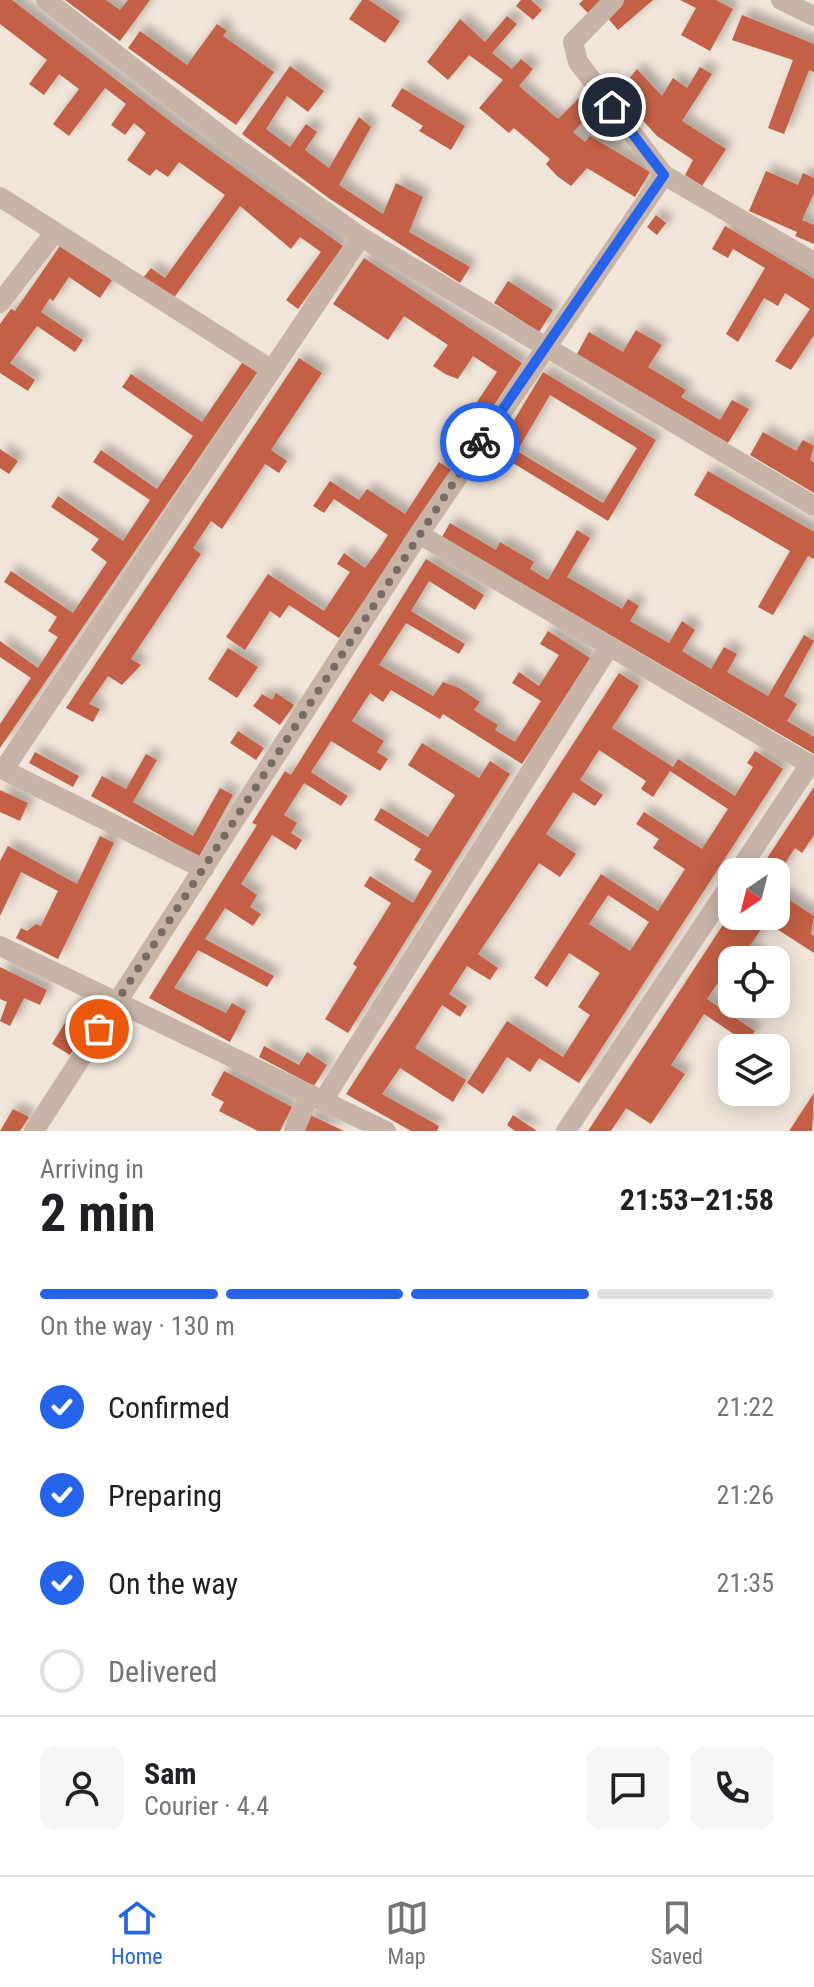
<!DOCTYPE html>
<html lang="en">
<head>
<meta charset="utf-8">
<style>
	:root { --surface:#fff; --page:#f6f6f6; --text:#202124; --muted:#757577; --line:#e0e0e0; --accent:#2563eb }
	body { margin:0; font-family:"Roboto Condensed",sans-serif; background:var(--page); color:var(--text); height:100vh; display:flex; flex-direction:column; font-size:30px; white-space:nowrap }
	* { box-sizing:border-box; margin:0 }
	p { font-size:26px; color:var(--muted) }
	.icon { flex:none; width:44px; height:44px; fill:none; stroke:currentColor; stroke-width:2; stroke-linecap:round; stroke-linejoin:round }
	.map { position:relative; height:1131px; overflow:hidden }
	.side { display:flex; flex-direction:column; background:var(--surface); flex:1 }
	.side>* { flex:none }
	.needle { width:52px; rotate:215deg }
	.controls { position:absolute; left:718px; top:858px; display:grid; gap:16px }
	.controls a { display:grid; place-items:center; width:72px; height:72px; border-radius:16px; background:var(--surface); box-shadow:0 4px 20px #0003; font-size:40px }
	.pin { position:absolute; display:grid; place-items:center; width:68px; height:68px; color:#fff; margin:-34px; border:4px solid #fff; border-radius:50%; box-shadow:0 2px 8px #0007 }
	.courier { position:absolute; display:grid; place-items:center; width:80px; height:80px; margin:-40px; border:6px solid #2563eb; border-radius:50%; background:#fff; color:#222; box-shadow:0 2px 10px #0007 }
	.headline em { font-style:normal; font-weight:700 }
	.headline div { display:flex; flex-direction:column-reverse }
	.headline { display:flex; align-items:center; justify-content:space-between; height:136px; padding:0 40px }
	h1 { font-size:52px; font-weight:700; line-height:60px }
	.bar { display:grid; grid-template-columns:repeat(4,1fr); gap:12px 8px; align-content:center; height:96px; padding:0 40px }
	.bar i { height:10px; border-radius:6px; background:var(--line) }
	.bar .selected { background:var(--accent) }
	.bar p { grid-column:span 4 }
	.line { display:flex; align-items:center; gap:20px; padding:0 40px; border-top:2px solid var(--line) }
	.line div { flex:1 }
	.round { display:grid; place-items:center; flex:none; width:84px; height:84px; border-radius:16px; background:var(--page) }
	ol { padding:0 40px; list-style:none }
	li { display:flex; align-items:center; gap:24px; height:88px }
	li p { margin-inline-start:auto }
	li .icon { padding:8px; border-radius:50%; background:var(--accent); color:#fff; stroke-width:4 }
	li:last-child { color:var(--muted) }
	li i { width:44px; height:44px; border:4px solid var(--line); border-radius:50% }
	.menu { display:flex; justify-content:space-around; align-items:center; height:112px; border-top:2px solid var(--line); background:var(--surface); font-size:22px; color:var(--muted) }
	.menu a { display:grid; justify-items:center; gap:4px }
	.menu .selected { color:var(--accent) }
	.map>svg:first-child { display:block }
	.building { fill:#c36044; fill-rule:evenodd; filter:url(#shadow) }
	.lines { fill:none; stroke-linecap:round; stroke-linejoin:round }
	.minor { stroke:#c8b4a6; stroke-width:20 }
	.done { stroke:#766b65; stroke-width:8; stroke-dasharray:0 14.4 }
	.route { stroke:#2563eb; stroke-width:10 }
</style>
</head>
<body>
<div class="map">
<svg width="814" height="1131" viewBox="0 0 814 1131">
	<defs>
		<filter id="shadow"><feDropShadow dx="7" dy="-7" stdDeviation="4" flood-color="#0004"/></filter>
	</defs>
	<rect width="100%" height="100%" fill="#f1e5d9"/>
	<path class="building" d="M 0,0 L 12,0 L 183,131 L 343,246 L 298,309 L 286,300 L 321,252 L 300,237 L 291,249 L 240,206 L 173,299 L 143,278 L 151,268 L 165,278 L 225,195 L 179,162 L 168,177 L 156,169 L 150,176 L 127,160 L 146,133 L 134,123 L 125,135 L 111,125 L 126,104 L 105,88 L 69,136 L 53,124 L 79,89 L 59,74 L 44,95 L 29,84 L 47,60 L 0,24 Z
		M 65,0 L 106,0 L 120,10 L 128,0 L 150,0 L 120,41 Z
		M 362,0 L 369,0 L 400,21 L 385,43 L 349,19 Z
		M 521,0 L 531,0 L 542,10 L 533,20 L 516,6 Z
		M 583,0 L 605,0 L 589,14 L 579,4 Z
		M 624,0 L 653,0 L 618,30 L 606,16 Z
		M 680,0 L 716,0 L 733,9 L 710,51 L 681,35 L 696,8 Z
		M 742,15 L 814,44 L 814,72 L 809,70 L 784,134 L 768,128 L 793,60 L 732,40 Z
		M 507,16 L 517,24 L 492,53 L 512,69 L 521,59 L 533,69 L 519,86 L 558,119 L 586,91 L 600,105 L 573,132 L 585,142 L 590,136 L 650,172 L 635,197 L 587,168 L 571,186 L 557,176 L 546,164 L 550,159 L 514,128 L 509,133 L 479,108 L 503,80 L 469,55 L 448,80 L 427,62 L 460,19 L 485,42 Z
		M 217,24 L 227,31 L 223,36 L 274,72 L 236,125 L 128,48 L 140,31 L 187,65 Z
		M 290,66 L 324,91 L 308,112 L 287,96 L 266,129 L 290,147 L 306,124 L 317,132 L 305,150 L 329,168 L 359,117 L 371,127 L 339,185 L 383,214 L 396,183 L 423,197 L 409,232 L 470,267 L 460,283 L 330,199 L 242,134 Z
		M 700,67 L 712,74 L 682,121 L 726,149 L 702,186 L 685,175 L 693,160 L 657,136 L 618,93 L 637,69 L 662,96 L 673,78 L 687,88 Z
		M 402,88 L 465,126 L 451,150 L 419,131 L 423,126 L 391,106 Z
		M 766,171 L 798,185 L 803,173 L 814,178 L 814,193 L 802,220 L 814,225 L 814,244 L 795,236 L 797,232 L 749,211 Z
		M 656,215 L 666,223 L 657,235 L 647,227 Z
		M 725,226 L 814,279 L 814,335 L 791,370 L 775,361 L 810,309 L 785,293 L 778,306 L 764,298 L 738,342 L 726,334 L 765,268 L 733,249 L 728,258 L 712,249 Z
		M 60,246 L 112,280 L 100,298 L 69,277 L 53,301 L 50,298 L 41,312 L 83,340 L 75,352 L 37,326 L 10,363 L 35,380 L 28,391 L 0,373 L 0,324 L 11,309 L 15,311 Z
		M 364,258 L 522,363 L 474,435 L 461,426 L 497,372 L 473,356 L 458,379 L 445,374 L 433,366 L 448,345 L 404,316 L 388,340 L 333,304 Z
		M 508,281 L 553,310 L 539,332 L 494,303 Z
		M 636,330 L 662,345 L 648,367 L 686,390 L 681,397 L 720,420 L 732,400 L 749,409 L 728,443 L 577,354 L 589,332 L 623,352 Z
		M 299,358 L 322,373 L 271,450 L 287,461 L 279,473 L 265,464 L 222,529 L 211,521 L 193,548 L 201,554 L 131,659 L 141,665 L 122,685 L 108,676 L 89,704 L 100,709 L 93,722 L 66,708 Z
		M 244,360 L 259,370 L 0,748 L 0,724 L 31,678 L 0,657 L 0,641 L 38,668 L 58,637 L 48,631 L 57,617 L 4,582 L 11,571 L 73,613 L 107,562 L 91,550 L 99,539 L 51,507 L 58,496 L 123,541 L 150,500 L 93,462 L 101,450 L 157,489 L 193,436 L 122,387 L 131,374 L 202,422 Z
		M 543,372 L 656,440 L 608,521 L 495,452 ZM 550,395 L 637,448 L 603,503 L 517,451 Z
		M 763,432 L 796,451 L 803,440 L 814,446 L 810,460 L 814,463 L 814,493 L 750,455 Z
		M 0,449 L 18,461 L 9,474 L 0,468 Z
		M 439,462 L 451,470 L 339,638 L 289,605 L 280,618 L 270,611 L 245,650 L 226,637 L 268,574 L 324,611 L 350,572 L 337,564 L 344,553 L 365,568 L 379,549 L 388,535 L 334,499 L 324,513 L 313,506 L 330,481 L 359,500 L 367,489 L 405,514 Z
		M 708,471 L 814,532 L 814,559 L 808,556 L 773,615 L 758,607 L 790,551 L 694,495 Z
		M 450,523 L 496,550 L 500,542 L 534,562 L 530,569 L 548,580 L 577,530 L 590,538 L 567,577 L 622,609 L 628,599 L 639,606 L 630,621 L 669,643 L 682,621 L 695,630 L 682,651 L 711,669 L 724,647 L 737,654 L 727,672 L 768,696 L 804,635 L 814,641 L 784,696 L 797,704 L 787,721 L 814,737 L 814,754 L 442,537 Z
		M 426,559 L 484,595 L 475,610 L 429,581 L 411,611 L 465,644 L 459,654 L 406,623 L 379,665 L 433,696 L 443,682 L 459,688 L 480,702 L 474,710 L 498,725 L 495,730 L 515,742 L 541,701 L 512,683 L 519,672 L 539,686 L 559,655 L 540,644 L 548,631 L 590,658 L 522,764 L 443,714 L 440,719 L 391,690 L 383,702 L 370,693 L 352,721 L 384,741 L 377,752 L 388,759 L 380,771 L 331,741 L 311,772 L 348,796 L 341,806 L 304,783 L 284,815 L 297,823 L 291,833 L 302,840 L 296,850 L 272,835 L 241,884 L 257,895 L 250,907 L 261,914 L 253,926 L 225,908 L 205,939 L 274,976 L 267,987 L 198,950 L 174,988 L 226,1013 L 232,1003 L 246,1011 L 230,1042 L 149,998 L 257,825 L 252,823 L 285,771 L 291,775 Z
		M 228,648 L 258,667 L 237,698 L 208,679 Z
		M 619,673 L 639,686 L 612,728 L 673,767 L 678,759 L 735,796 L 753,767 L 747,763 L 755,751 L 783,769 L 579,1083 L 539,1058 L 530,1072 L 507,1057 L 483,1094 L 467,1083 L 507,1021 L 563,1057 L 590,1015 L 578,1007 L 600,973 L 569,953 L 547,987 L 534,978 L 601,874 L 658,911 L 685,869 L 653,848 L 659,839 L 636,824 L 644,812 L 702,849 L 728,809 L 670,771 L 653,797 L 641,789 L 646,781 L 599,750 L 580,780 L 603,795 L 595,806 L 573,792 L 546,834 L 576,854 L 560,877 L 539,863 L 478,954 L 498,968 L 490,980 L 467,966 L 449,994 L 467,1006 L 460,1017 L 442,1005 L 415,1048 L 466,1080 L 453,1102 L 400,1068 L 382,1094 L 439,1126 L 437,1131 L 411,1131 L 346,1094 ZM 608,895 L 649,922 L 630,951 L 589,924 Z
		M 276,693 L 294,705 L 280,725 L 253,706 L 262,694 L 272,700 Z
		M 238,731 L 264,748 L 256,760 L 230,743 Z
		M 422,743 L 479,778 L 490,761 L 510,774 L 348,1033 L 325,1019 L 357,967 L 353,964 L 391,903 L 364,886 L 370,876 L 413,903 L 432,871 L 414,860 L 421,849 L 374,820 L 381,808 L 428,837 L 455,795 L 408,765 Z
		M 35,752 L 79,776 L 73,787 L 29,763 Z
		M 146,754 L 157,760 L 133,802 L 193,836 L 220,788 L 233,795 L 199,857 L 91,796 L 102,776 L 126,789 Z
		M 814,787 L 814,835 L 802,853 L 795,848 L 776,877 L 776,872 L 758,872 Z
		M 0,790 L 28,803 L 20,821 L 0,812 Z
		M 100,836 L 114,843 L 58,959 L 16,938 L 21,928 L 27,931 L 36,924 L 41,926 L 58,891 L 21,872 L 0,916 L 0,861 L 8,846 L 77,884 Z
		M 776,891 L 814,916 L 811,934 L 814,936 L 814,953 L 766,922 L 749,947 L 763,960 L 732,960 L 732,975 L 726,971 L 707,999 L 755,1031 L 747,1043 L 704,1014 L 671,1065 L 685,1074 L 651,1124 L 626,1108 L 611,1131 L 588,1131 L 732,911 L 732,916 L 776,916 Z
		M 0,967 L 47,990 L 40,1005 L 24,998 L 10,1026 L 0,1021 L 7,1002 L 0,999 Z
		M 77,1003 L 95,1015 L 70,1055 L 52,1044 Z
		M 264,1046 L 299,1065 L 307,1052 L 327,1065 L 314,1086 L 259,1057 Z
		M 224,1071 L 292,1107 L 280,1131 L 258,1131 L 219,1111 L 224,1102 L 211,1095 Z
		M 814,1093 L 812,1131 L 789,1131 Z
		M 13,1109 L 29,1117 L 20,1131 L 0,1131 Z
		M 308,1114 L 344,1131 L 303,1131 Z
		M 513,1115 L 537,1131 L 515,1131 L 507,1125 Z"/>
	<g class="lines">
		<path class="minor" d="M 46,0 L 229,142 L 361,237 L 814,506
			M 614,0 L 573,42 L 578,62 L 664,175
			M 781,0 L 814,16
			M 0,197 L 272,370
			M 0,303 L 54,233
			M 419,534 L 814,767
			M 0,768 L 204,869
			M 4,769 L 361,237
			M 738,872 L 810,764
			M 0,946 L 386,1131
			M 324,1099 L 609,647
			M 34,1131 L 419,534 L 664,175 L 814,262
			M 294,1131 L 310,1094
			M 566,1131 L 732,882"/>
	</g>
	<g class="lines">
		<path class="done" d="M 99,1029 L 480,442"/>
		<path class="route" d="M 480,442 L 664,175 L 612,107"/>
	</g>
</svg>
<div class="controls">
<a><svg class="needle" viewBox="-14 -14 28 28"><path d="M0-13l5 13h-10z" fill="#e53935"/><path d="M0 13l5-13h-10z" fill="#757577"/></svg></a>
<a><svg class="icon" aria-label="locate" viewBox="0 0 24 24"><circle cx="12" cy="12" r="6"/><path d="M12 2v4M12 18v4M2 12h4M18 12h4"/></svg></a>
<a><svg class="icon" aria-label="layers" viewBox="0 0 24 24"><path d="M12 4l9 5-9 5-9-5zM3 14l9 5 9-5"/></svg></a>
</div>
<div class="pin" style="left:99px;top:1029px;background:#ea580c"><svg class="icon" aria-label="bag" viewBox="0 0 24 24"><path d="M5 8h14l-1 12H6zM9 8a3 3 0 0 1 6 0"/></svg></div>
<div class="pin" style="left:612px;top:107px;background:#1f2937"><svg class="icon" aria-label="home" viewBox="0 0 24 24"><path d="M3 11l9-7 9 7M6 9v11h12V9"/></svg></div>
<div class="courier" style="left:480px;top:442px"><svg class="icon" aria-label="bike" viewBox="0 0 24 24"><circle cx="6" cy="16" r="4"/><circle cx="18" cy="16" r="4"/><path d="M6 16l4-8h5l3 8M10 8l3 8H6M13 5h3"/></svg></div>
</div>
<section class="side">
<div class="headline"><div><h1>2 min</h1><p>Arriving in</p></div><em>21:53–21:58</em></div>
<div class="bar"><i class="selected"></i><i class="selected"></i><i class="selected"></i><i></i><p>On the way · 130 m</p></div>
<ol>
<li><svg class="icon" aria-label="check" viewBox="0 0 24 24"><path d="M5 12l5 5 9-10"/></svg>Confirmed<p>21:22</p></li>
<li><svg class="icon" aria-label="check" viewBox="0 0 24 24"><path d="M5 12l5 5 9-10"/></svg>Preparing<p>21:26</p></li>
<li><svg class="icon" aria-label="check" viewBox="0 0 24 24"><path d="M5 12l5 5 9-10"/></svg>On the way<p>21:35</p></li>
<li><i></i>Delivered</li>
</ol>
<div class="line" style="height:144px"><a class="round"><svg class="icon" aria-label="person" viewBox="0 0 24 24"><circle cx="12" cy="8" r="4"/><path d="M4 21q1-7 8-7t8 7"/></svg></a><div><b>Sam</b><p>Courier · 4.4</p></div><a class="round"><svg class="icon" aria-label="chat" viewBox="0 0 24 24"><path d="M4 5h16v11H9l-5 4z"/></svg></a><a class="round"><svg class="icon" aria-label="phone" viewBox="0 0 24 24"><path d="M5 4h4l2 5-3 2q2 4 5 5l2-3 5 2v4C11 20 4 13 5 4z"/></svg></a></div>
</section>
<nav class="menu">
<a class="selected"><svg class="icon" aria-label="home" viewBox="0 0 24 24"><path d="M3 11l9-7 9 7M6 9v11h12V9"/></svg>Home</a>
<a><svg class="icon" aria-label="map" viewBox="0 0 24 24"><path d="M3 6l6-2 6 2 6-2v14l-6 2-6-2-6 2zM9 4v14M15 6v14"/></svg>Map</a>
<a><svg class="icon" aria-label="saved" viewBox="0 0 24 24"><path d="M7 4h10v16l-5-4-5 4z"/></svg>Saved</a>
</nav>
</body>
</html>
